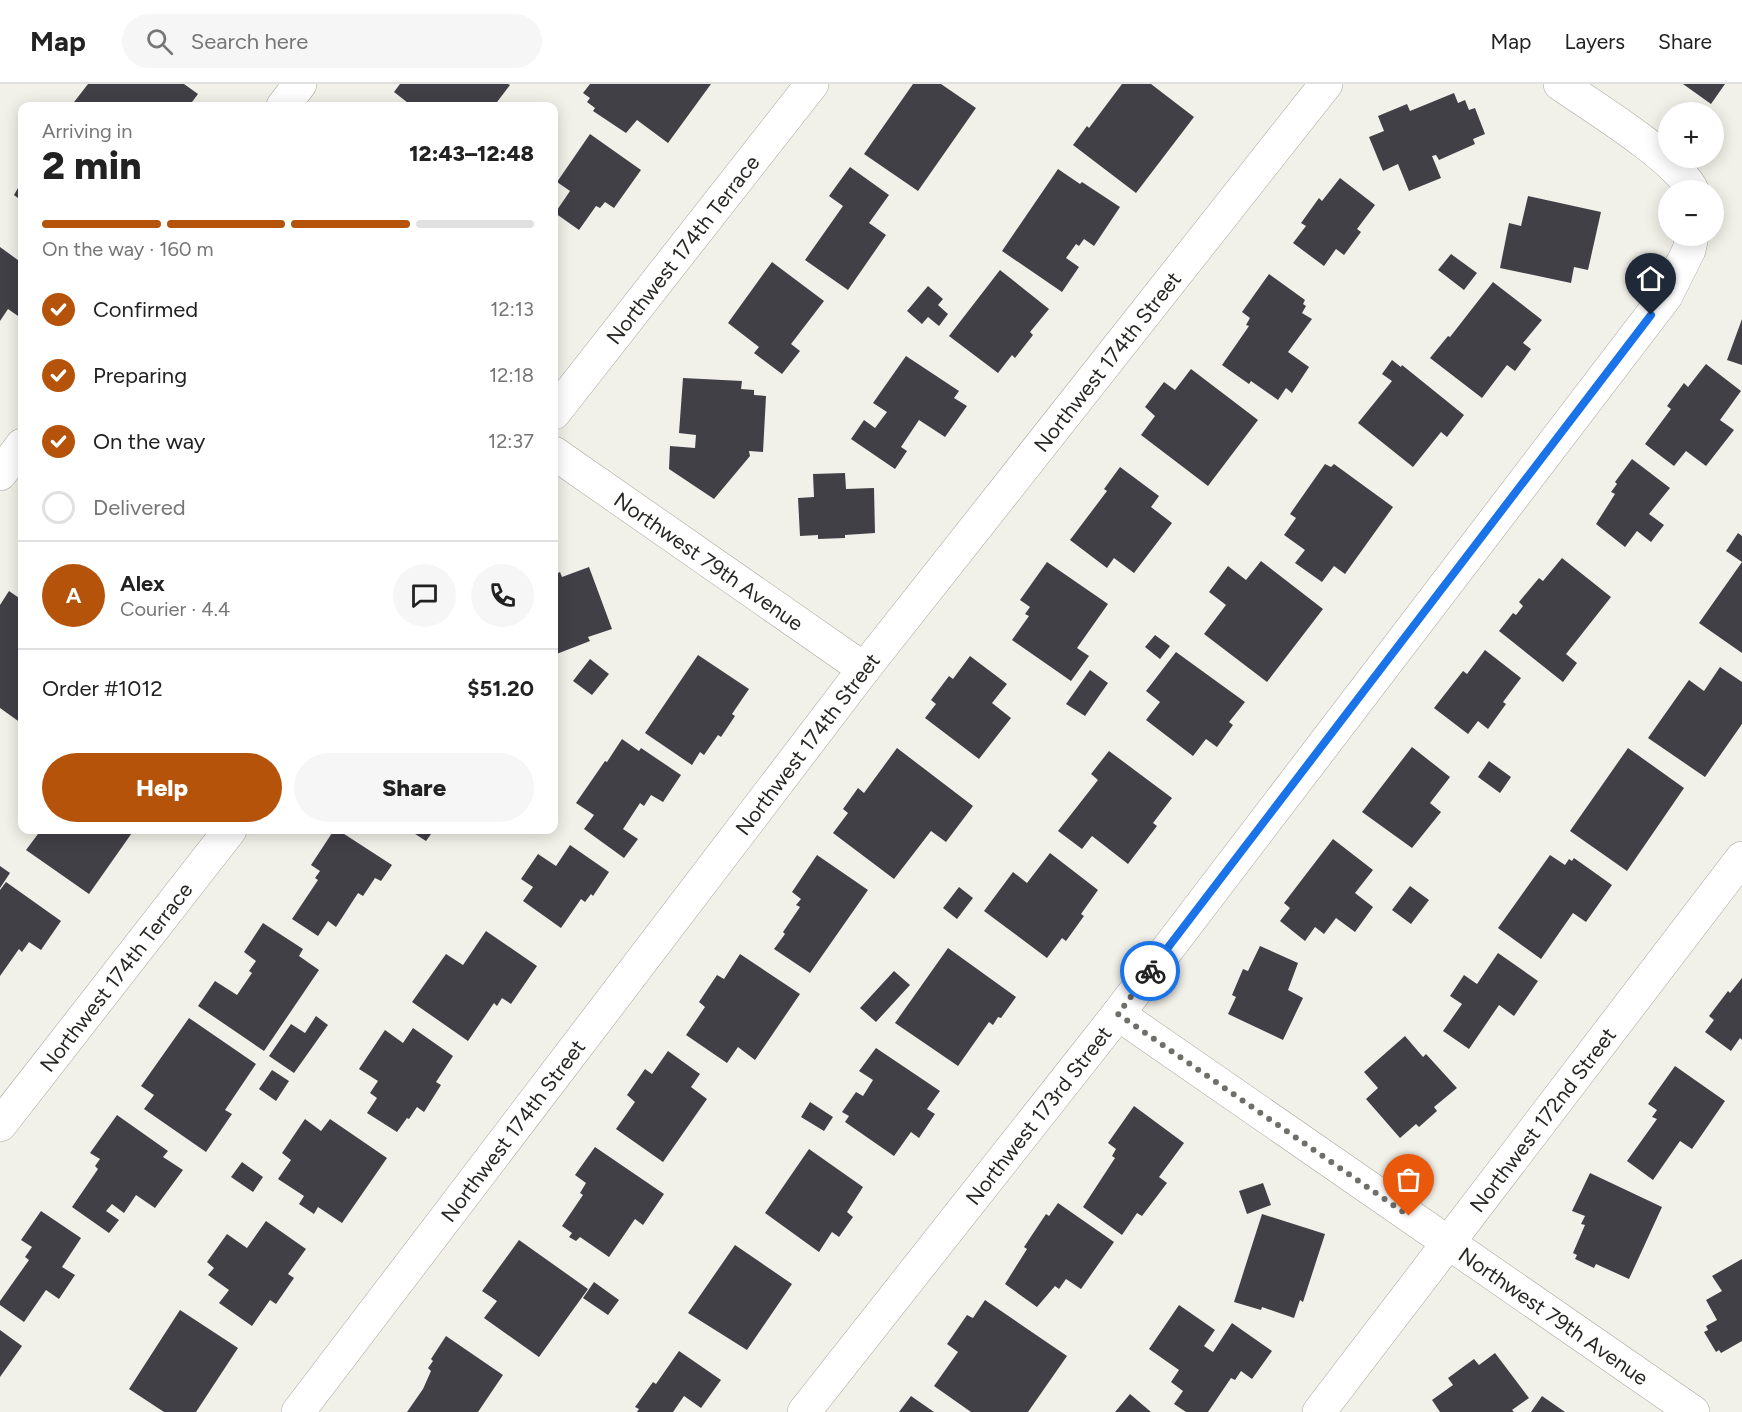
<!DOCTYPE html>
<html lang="en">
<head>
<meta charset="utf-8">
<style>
	:root { --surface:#fff; --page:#f6f6f6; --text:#222; --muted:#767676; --line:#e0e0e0; --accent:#b45309 }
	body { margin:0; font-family:Figtree,sans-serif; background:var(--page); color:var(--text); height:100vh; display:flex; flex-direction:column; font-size:22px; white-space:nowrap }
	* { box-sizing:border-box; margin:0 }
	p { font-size:20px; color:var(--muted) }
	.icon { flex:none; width:33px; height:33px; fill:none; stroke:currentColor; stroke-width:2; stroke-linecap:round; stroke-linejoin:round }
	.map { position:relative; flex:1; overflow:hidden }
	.details { position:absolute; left:18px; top:18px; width:540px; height:732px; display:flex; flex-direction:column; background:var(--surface); border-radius:12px; box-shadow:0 3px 15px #0003 }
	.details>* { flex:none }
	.buttons { position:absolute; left:1658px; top:18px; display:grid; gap:12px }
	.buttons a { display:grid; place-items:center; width:66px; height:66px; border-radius:50%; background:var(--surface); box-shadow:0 3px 15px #0003; font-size:30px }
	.pin { position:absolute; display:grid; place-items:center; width:51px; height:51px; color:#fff; margin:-62px -26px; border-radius:50% 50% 50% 0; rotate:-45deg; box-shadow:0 0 6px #0007 }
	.pin .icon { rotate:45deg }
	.courier { position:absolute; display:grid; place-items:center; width:60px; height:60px; margin:-30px; border:4px solid #1a73e8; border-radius:50%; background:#fff; color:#222; box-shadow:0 2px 8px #0007 }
	.headline em { font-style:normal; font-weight:800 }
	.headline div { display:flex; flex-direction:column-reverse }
	.headline { display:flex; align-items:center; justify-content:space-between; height:102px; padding:0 24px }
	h1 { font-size:39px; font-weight:800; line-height:45px }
	.bar { display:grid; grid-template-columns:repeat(4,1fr); gap:9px 6px; align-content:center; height:72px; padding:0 24px }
	.bar i { height:8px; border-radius:4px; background:var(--line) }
	.bar .active { background:var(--accent) }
	.bar p { grid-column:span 4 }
	.line { display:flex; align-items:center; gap:15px; padding:0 24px; border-top:2px solid var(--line) }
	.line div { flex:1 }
	.round { display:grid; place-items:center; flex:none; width:63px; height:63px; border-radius:32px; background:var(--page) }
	ol { padding:0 24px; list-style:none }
	li { display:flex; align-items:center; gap:18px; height:66px }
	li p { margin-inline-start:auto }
	li .icon { padding:6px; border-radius:50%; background:var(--accent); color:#fff; stroke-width:4 }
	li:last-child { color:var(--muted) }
	li i { width:33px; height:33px; border:3px solid var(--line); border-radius:50% }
	.cta { display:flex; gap:12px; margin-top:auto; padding:12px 24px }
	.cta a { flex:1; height:69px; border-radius:36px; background:var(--accent); color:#fff; font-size:24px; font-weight:800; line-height:69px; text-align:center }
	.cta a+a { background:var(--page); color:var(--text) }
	header { display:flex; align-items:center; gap:36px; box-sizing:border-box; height:84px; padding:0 30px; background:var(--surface); border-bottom:2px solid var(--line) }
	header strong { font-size:28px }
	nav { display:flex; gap:33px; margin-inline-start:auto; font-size:21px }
	.search { width:420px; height:54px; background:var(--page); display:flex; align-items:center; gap:15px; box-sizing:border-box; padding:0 21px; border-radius:33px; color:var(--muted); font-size:22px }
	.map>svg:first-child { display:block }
	.building { fill:#424047 }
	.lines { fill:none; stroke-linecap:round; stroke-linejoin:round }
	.minor-casing { stroke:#a6a59d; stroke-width:34 }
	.minor { stroke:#fff; stroke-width:33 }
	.done { stroke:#6f6e69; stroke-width:6; stroke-dasharray:0 10.8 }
	.route { stroke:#1a73e8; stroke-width:8 }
	.labels { text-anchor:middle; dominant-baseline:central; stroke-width:6; stroke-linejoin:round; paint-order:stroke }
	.street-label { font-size:21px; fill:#282724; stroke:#fffef7 }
</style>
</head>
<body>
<header>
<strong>Map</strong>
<div class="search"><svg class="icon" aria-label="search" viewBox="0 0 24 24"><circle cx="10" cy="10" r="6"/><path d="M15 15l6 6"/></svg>Search here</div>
<nav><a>Map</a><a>Layers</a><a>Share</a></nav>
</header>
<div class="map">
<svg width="1742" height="1328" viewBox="0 0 1742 1328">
	<rect width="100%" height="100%" fill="#f2f1e9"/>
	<path class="building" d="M 88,0 L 184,0 L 198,10 L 189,22 L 71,22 Z
		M 400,0 L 508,0 L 510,1 L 494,22 L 412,22 L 394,8 Z
		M 590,0 L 711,0 L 668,59 L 637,36 L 626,49 L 593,27 L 595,24 L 587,18 L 590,14 L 583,9 Z
		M 913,0 L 941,0 L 976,24 L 918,107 L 864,70 Z
		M 1122,0 L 1151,0 L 1194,33 L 1136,109 L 1073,61 L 1087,42 L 1089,44 Z
		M 1683,0 L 1725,0 L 1711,20 Z
		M 1454,9 L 1458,19 L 1465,16 L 1469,26 L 1475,24 L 1485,50 L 1473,55 L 1475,60 L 1439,76 L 1436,71 L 1432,72 L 1441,94 L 1409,107 L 1398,80 L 1383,87 L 1369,53 L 1384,47 L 1378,32 L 1407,20 L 1410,27 Z
		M 590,50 L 641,86 L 614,124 L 605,118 L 600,124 L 596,122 L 579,146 L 555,129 L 570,107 L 557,98 Z
		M 850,83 L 889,111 L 869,139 L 886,151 L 848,206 L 805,176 L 843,122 L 829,112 Z
		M 1058,85 L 1080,100 L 1082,98 L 1120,123 L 1094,162 L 1084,155 L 1079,162 L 1076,160 L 1066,174 L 1079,183 L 1062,208 L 1002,167 Z
		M 1340,94 L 1375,121 L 1357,145 L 1361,148 L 1344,171 L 1336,165 L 1324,182 L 1293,159 L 1306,142 L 1301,139 L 1319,114 L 1322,117 Z
		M 22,97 L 22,117 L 14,111 Z
		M 1528,112 L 1601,128 L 1588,186 L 1574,183 L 1571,199 L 1500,184 L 1509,139 L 1521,142 Z
		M 0,163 L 22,179 L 22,231 L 21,234 L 8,225 L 0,237 Z
		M 1451,170 L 1477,189 L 1464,206 L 1438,186 Z
		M 772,178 L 824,217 L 791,260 L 800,267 L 782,290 L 754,269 L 759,263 L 728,239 Z
		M 1000,186 L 1049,225 L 1030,248 L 1033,251 L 1015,274 L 1012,271 L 998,289 L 949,252 Z
		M 1269,190 L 1305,216 L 1303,220 L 1306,222 L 1302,229 L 1312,235 L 1288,268 L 1309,283 L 1292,309 L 1286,304 L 1278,316 L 1251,297 L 1249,300 L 1222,281 L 1249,242 L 1246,241 L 1250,234 L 1242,228 Z
		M 1493,198 L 1542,236 L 1523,259 L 1531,265 L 1515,287 L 1507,281 L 1482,314 L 1430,274 L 1448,252 L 1450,253 Z
		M 928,202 L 943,215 L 938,221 L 948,230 L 939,242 L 928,233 L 922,240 L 907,227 Z
		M 1742,235 L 1742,281 L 1727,276 Z
		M 906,272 L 959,307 L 954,314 L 967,322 L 945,353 L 919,336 L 901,363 L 907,367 L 895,385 L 851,355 L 864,336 L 875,344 L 887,328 L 873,319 Z
		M 1392,276 L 1401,283 L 1402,281 L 1464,331 L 1447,353 L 1441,348 L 1413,383 L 1358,339 L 1392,297 L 1382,290 Z
		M 1706,280 L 1741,307 L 1720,336 L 1734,346 L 1706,382 L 1686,367 L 1674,382 L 1645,360 L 1671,325 L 1667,322 L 1684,299 L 1688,303 Z
		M 1191,285 L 1258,336 L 1208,402 L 1141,351 L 1155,332 L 1145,323 L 1164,298 L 1175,306 Z
		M 683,294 L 742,297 L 741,305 L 754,306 L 754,311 L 766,312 L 763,368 L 749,367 L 750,372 L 714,415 L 669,385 L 670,362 L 695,364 L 696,351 L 679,349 Z
		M 1632,375 L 1670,404 L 1649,430 L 1664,441 L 1651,458 L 1637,447 L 1625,463 L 1596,440 L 1615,410 L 1611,408 L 1617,400 L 1615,398 Z
		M 1325,380 L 1331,383 L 1334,380 L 1393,423 L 1345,490 L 1334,482 L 1322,498 L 1295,479 L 1305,466 L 1284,451 L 1296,434 L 1290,430 Z
		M 1120,383 L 1159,412 L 1151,423 L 1172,439 L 1134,489 L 1114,474 L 1107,484 L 1070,456 L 1107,407 L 1104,405 Z
		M 845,389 L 846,405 L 874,404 L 875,449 L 845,451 L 845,454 L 818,455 L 818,451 L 800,452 L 798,414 L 814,413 L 813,390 Z
		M 1738,449 L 1742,452 L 1742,478 L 1726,467 Z
		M 1562,474 L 1611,513 L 1566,570 L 1577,579 L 1563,598 L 1499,547 L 1513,529 L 1516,531 L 1523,522 L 1519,518 L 1539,494 L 1543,497 Z
		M 1261,477 L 1323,525 L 1267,598 L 1204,550 L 1226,521 L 1209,508 L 1228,482 L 1246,496 Z
		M 1047,478 L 1108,520 L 1077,564 L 1089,572 L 1071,597 L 1012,556 L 1029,532 L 1025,530 L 1030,523 L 1020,516 Z
		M 1742,478 L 1742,569 L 1699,539 Z
		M 589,483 L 612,545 L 588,553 L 590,557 L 554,571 L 554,491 L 560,488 L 562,493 Z
		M 9,507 L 22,516 L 21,639 L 0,624 L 0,521 Z
		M 1155,551 L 1170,562 L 1160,575 L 1145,563 Z
		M 1485,566 L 1521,594 L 1503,618 L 1506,620 L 1488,645 L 1478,637 L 1468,650 L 1434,624 L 1463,587 L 1467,590 Z
		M 1176,568 L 1245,618 L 1229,638 L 1233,641 L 1217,663 L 1206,655 L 1193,672 L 1146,636 L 1160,618 L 1146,607 Z
		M 698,571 L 749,605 L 732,630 L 735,632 L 721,653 L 718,651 L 704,671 L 700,668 L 692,681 L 645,649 Z
		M 970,572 L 1007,600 L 992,619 L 1011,634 L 979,675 L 925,634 L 936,620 L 931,616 L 949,592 L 953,595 Z
		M 590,575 L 609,590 L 592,611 L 573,597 Z
		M 1720,583 L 1742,598 L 1742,640 L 1705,693 L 1648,654 L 1689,596 L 1704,607 Z
		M 1090,586 L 1108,599 L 1085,632 L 1066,620 Z
		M 622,655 L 639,667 L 641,664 L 681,691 L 663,718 L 651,711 L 644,722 L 640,719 L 623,745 L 638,755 L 624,774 L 584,745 L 594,731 L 576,719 L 605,677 L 607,678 Z
		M 1412,663 L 1450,693 L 1430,719 L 1441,728 L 1412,764 L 1362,728 Z
		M 897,664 L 973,722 L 946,758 L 931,747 L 894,795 L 833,749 L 848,729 L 843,725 L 858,704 L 864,709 Z
		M 1628,664 L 1684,704 L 1627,787 L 1570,747 Z
		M 1109,667 L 1172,714 L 1153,739 L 1157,742 L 1128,780 L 1092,752 L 1082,765 L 1058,747 L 1098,696 L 1091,690 Z
		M 1489,677 L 1511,693 L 1500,709 L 1478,693 Z
		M 41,746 L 134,746 L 89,810 L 26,766 Z
		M 334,746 L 338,746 L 392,781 L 381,797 L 375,794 L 363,812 L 358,809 L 336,843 L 328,837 L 318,852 L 292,835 L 318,796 L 315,794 L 320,787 L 311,781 Z
		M 409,746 L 434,746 L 426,757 Z
		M 1333,755 L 1373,786 L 1355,809 L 1373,823 L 1355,848 L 1336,834 L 1324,850 L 1315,843 L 1305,857 L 1280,837 L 1290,824 L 1284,819 Z
		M 570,761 L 609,788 L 593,812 L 591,810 L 585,818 L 581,815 L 561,844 L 523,817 L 533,803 L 521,795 L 538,770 L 556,782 Z
		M 1050,769 L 1098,806 L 1081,830 L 1084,832 L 1066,857 L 1062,854 L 1047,874 L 984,827 L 1013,788 L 1027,799 Z
		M 817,771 L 868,806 L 810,889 L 774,865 L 785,850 L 783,848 L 800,823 L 796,821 L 801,815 L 792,808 Z
		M 1550,771 L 1565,781 L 1569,775 L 1572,777 L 1574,774 L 1612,801 L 1586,838 L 1573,829 L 1541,875 L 1498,844 Z
		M 0,782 L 10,789 L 0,804 Z
		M 6,798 L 61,837 L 41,866 L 29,858 L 22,868 L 19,865 L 0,892 L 0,806 Z
		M 1410,802 L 1429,816 L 1411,840 L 1392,826 Z
		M 959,803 L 973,814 L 957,835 L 943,824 Z
		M 263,839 L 303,865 L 299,872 L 319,886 L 264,967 L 198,922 L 215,897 L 237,911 L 252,889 L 249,887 L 256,877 L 244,868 Z
		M 486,847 L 537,882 L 511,920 L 502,914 L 497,922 L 494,919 L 468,957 L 412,918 L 446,870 L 463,881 Z
		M 1260,862 L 1298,879 L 1288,906 L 1303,914 L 1283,956 L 1228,930 L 1236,913 L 1232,911 L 1243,885 L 1248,887 Z
		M 948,864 L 1016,913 L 1001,934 L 998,933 L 993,941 L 989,938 L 958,982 L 895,939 Z
		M 1498,869 L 1538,897 L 1514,932 L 1499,921 L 1469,965 L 1443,947 L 1462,920 L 1450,912 L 1464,891 L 1477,900 Z
		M 740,870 L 800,910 L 755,976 L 738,963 L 727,979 L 686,951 L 705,923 L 699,918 L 717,891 L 724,895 Z
		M 894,887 L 910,901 L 876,938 L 860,924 Z
		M 1742,894 L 1742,956 L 1740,954 L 1731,967 L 1705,948 L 1714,936 L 1709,932 L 1728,907 L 1730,909 Z
		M 316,932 L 328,941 L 294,989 L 269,972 L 291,940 L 305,949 Z
		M 189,934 L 256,980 L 225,1026 L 232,1030 L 206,1068 L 144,1025 L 154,1011 L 141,1002 Z
		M 413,944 L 453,972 L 436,998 L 441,1001 L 424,1028 L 417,1023 L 409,1035 L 407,1034 L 397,1048 L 367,1029 L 377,1014 L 370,1009 L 378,997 L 359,985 L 385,946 L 403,959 Z
		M 1405,952 L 1423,973 L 1426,970 L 1457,1004 L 1434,1023 L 1437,1027 L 1419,1043 L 1416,1040 L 1400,1054 L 1366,1015 L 1378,1004 L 1364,988 Z
		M 876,964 L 940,1007 L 927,1025 L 935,1030 L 919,1054 L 911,1048 L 894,1072 L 845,1038 L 849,1032 L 842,1028 L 856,1008 L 863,1012 L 873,996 L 859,987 Z
		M 668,967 L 700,990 L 691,1003 L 707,1015 L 663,1078 L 616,1045 L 635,1018 L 627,1011 L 645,985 L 652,990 Z
		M 1675,982 L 1725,1017 L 1692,1065 L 1680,1057 L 1653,1096 L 1627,1077 L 1657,1035 L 1652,1033 L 1657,1026 L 1648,1020 Z
		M 272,986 L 289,997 L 276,1017 L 259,1005 Z
		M 810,1018 L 833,1033 L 824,1047 L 801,1033 Z
		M 1134,1022 L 1184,1059 L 1159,1093 L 1167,1099 L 1142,1132 L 1137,1129 L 1122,1151 L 1083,1123 L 1115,1074 L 1112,1072 L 1116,1065 L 1108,1059 Z
		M 117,1031 L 168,1067 L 163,1073 L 183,1086 L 155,1124 L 136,1111 L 124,1129 L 112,1120 L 106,1127 L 119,1136 L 109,1149 L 72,1123 L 98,1085 L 95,1082 L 100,1075 L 90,1069 Z
		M 305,1035 L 321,1047 L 330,1035 L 387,1074 L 342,1139 L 318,1123 L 314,1130 L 299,1120 L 304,1112 L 278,1095 L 291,1076 L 282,1069 Z
		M 595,1063 L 664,1110 L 643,1141 L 635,1135 L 609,1173 L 580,1153 L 576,1157 L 569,1153 L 572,1149 L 562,1142 L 583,1111 L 580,1109 L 586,1099 L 575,1091 Z
		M 809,1065 L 863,1103 L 847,1128 L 853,1133 L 839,1153 L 832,1148 L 819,1168 L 765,1129 Z
		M 242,1078 L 263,1093 L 253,1108 L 231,1093 Z
		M 1590,1089 L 1662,1123 L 1629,1195 L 1596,1180 L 1594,1184 L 1575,1175 L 1577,1171 L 1573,1169 L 1585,1141 L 1581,1140 L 1585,1132 L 1572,1127 Z
		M 1263,1099 L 1271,1121 L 1247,1130 L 1239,1107 Z
		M 1058,1119 L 1114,1158 L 1081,1205 L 1066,1195 L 1059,1205 L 1055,1202 L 1037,1223 L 1005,1200 L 1027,1165 L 1024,1163 L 1046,1130 L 1049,1132 Z
		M 41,1127 L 81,1154 L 62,1183 L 75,1191 L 59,1215 L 46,1206 L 24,1238 L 0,1221 L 0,1217 L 29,1176 L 25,1173 L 32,1163 L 21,1156 Z
		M 1262,1130 L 1325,1150 L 1303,1218 L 1300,1216 L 1294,1234 L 1262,1223 L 1261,1226 L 1234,1218 Z
		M 266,1137 L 306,1165 L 288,1190 L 294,1194 L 276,1220 L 270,1216 L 252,1242 L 219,1219 L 229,1206 L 208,1191 L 214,1184 L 207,1178 L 227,1150 L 247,1164 Z
		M 519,1156 L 588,1205 L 539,1273 L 484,1234 L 497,1217 L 482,1207 Z
		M 735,1161 L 792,1200 L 747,1266 L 688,1229 Z
		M 1742,1175 L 1742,1257 L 1721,1269 L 1719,1266 L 1716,1268 L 1704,1248 L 1708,1246 L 1706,1242 L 1717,1236 L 1706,1216 L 1722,1207 L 1712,1192 Z
		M 594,1198 L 619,1216 L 608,1231 L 583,1214 Z
		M 985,1216 L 1067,1272 L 1028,1328 L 971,1328 L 934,1302 L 958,1268 L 947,1260 L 967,1231 L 973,1234 Z
		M 1179,1221 L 1215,1246 L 1204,1262 L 1213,1268 L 1232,1239 L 1272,1267 L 1252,1295 L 1241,1287 L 1235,1296 L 1231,1294 L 1208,1328 L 1186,1328 L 1174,1320 L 1183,1307 L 1171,1298 L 1179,1286 L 1149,1265 Z
		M 180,1226 L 238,1264 L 196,1328 L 164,1328 L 129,1305 Z
		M 0,1246 L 22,1262 L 0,1293 Z
		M 446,1252 L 503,1291 L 478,1328 L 407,1328 L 423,1305 L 431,1287 L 428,1284 L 433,1277 L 431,1275 Z
		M 679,1267 L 721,1296 L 701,1324 L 684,1312 L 673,1328 L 637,1328 L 639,1325 L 635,1323 L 653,1298 L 656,1300 Z
		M 1495,1269 L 1529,1314 L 1512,1326 L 1514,1328 L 1440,1328 L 1432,1316 L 1453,1301 L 1448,1294 L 1474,1275 L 1479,1281 Z
		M 1130,1310 L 1151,1328 L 1115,1328 Z
		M 911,1312 L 934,1328 L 899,1328 Z
		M 1542,1312 L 1565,1328 L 1531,1328 Z"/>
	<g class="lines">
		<g class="minor-casing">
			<g id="minor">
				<path d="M 1560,0 C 1592,22 1678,75 1692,106"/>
				<path d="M 283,22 L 300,0"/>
				<path id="s1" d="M 554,329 L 812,0"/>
				<path id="s2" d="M 554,369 L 864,585"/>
				<path d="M 0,390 L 22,361"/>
				<path id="s3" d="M 1118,930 L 1693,1328"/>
				<path id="s4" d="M 0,1041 L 230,746"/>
				<path id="s5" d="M 298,1328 L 864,585 L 1326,0"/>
				<path id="s6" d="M 804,1328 L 1118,930 L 1666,212 L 1689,166 L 1692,152"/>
				<path id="s7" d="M 1319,1328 L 1742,774"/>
			</g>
		</g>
		<use href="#minor" class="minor"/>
	</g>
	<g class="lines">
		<path class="done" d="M 1150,887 L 1118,930 L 1409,1132"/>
		<path class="route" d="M 1150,887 L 1651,231"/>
	</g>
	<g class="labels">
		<g class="street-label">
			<text stroke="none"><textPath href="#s1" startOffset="208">Northwest 174th Terrace</textPath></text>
			<text stroke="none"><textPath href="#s5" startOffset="1326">Northwest 174th Street</textPath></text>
			<text stroke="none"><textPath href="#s2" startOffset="189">Northwest 79th Avenue</textPath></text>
			<text stroke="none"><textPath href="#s5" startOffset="840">Northwest 174th Street</textPath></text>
			<text stroke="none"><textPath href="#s4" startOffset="188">Northwest 174th Terrace</textPath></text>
			<text stroke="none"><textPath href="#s6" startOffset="378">Northwest 173rd Street</textPath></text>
			<text stroke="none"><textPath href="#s7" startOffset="368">Northwest 172nd Street</textPath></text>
			<text stroke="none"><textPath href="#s5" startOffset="354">Northwest 174th Street</textPath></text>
			<text stroke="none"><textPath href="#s3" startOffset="530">Northwest 79th Avenue</textPath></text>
		</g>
	</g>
</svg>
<div class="buttons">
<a>+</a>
<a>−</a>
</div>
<div class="pin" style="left:1409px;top:1132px;background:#ea580c"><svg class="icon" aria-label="bag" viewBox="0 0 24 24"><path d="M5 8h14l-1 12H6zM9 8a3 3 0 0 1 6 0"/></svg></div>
<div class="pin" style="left:1651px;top:231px;background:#1f2937"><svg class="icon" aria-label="home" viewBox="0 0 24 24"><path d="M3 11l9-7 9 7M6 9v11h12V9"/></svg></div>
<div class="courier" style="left:1150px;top:887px"><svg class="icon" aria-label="bike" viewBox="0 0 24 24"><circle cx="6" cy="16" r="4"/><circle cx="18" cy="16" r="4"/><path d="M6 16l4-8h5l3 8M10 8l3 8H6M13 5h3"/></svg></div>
<section class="details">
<div class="headline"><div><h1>2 min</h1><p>Arriving in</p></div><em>12:43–12:48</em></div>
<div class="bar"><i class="active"></i><i class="active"></i><i class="active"></i><i></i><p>On the way · 160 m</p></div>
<ol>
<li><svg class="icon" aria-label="check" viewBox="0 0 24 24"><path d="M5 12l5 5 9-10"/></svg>Confirmed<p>12:13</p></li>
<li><svg class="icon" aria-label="check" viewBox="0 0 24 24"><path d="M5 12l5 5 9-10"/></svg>Preparing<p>12:18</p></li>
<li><svg class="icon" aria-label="check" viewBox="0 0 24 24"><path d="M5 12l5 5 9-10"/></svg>On the way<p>12:37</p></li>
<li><i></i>Delivered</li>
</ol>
<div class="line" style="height:108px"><b class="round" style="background:var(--accent);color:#fff">A</b><div><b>Alex</b><p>Courier · 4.4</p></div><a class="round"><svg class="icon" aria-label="chat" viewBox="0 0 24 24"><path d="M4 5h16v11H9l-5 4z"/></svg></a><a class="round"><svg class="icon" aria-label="phone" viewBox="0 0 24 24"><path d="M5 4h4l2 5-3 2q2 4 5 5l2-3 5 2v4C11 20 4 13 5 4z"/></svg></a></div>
<div class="line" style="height:78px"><div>Order #1012</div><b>$51.20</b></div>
<div class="cta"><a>Help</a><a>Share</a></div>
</section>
</div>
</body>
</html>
